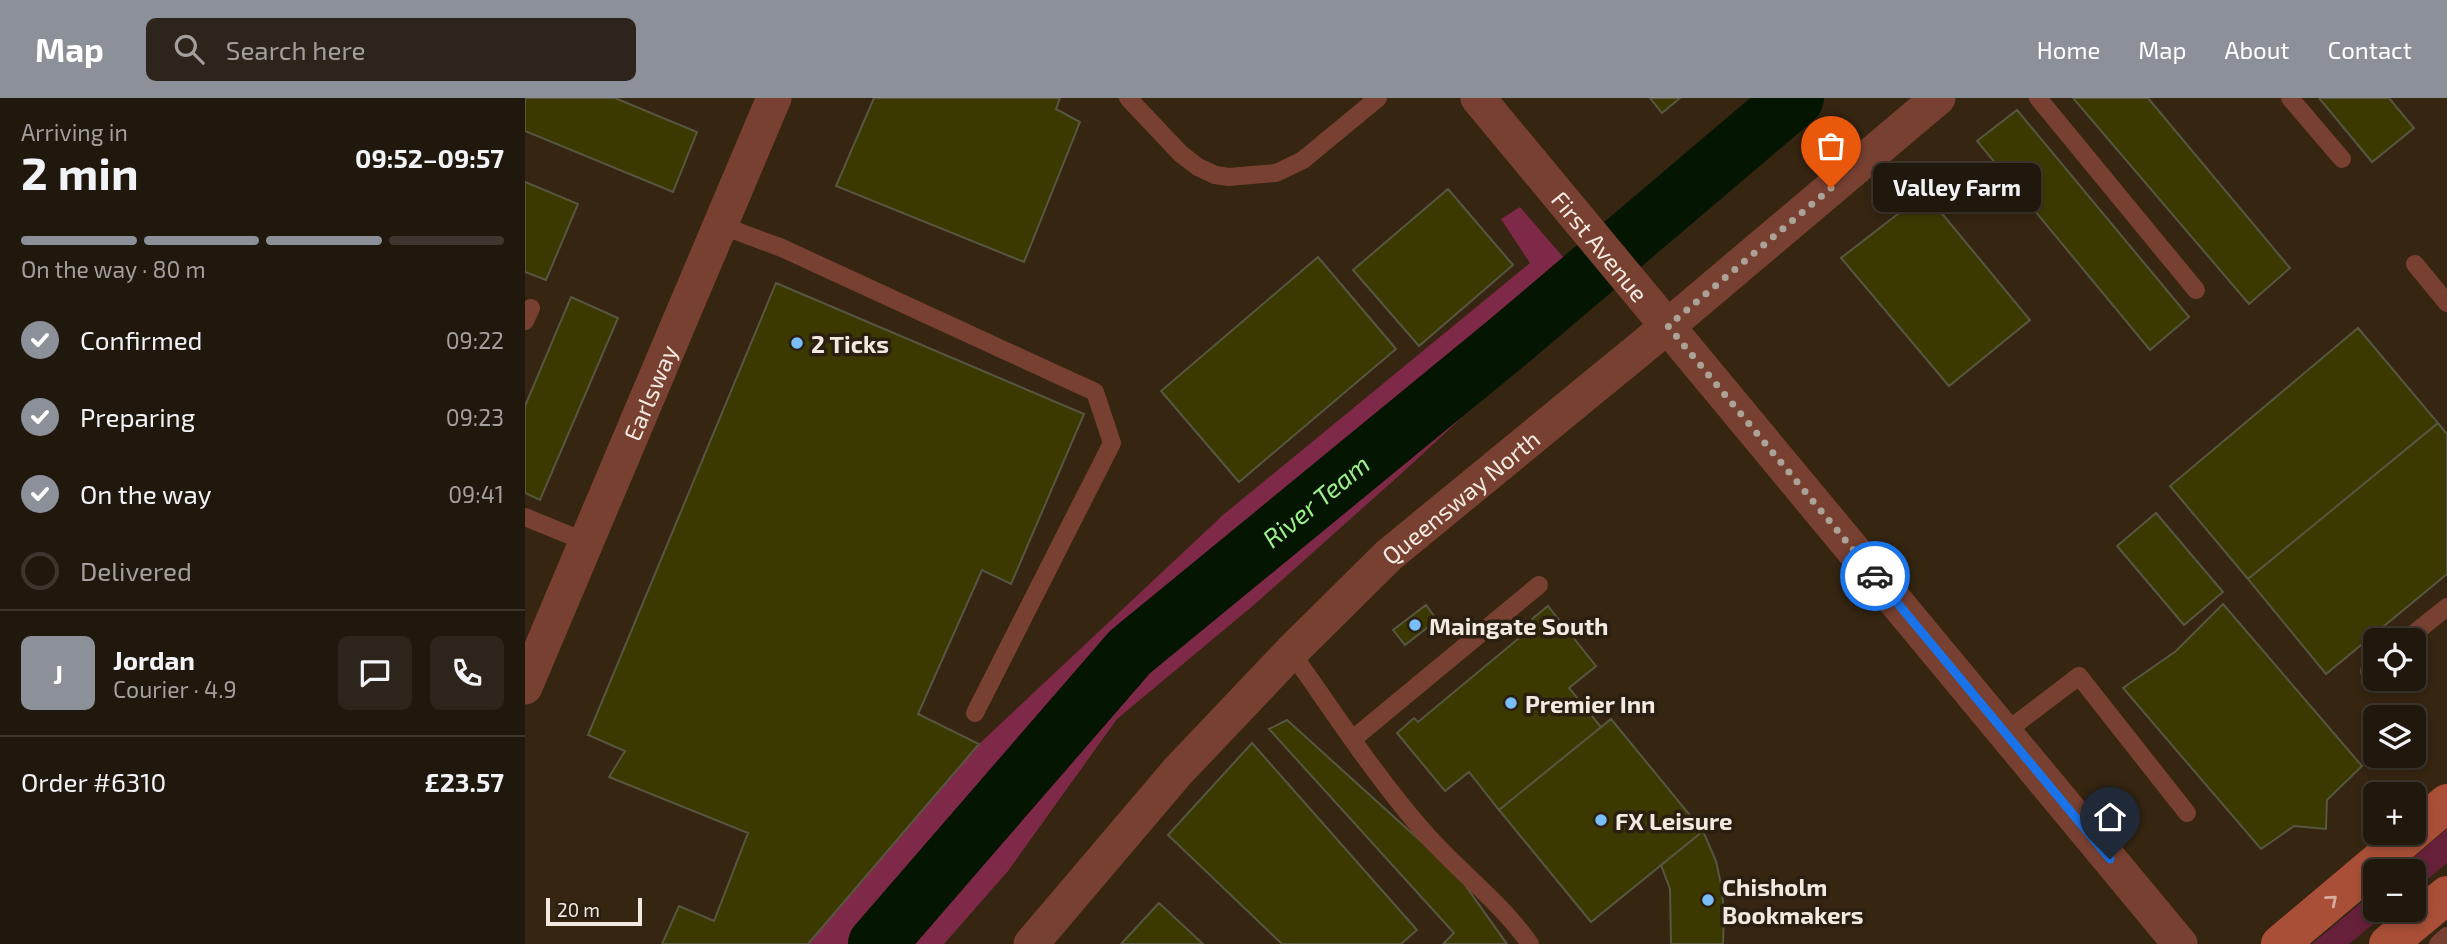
<!DOCTYPE html>
<html lang="en">
<head>
<meta charset="utf-8">
<style>
	:root { --surface:#20170d; --page:#2d241b; --text:#f1f3f6; --muted:#a29f9d; --line:#3d362e; --accent:#8c9099 }
	body { margin:0; font-family:"Exo 2",sans-serif; background:var(--page); color:var(--text); height:100vh; display:flex; flex-direction:column; font-size:26px; white-space:nowrap }
	* { box-sizing:border-box; margin:0 }
	p { font-size:23px; color:var(--muted) }
	.icon { flex:none; width:38px; height:38px; fill:none; stroke:currentColor; stroke-width:2; stroke-linecap:round; stroke-linejoin:round }
	.map { position:relative; flex:1; overflow:hidden }
	.side { display:flex; flex-direction:column; background:var(--surface); width:525px }
	.side>* { flex:none }
	.fabs { position:absolute; left:1838px; top:530px; display:grid; gap:14px }
	.fabs a { display:grid; place-items:center; width:63px; height:63px; border-radius:10px; background:var(--surface); box-shadow:0 4px 10px #0003,0 0 0 2px var(--line); font-size:35px }
	.scale { position:absolute; left:21px; bottom:18px; width:96px; box-sizing:border-box; padding-left:7px; border:4px solid #f2eae1; border-top:0; font-size:19px; line-height:24px; white-space:nowrap; color:#f2eae1; -webkit-text-stroke:5px #2a1f11; paint-order:stroke }
	.pin { position:absolute; display:grid; place-items:center; width:60px; height:60px; color:#fff; margin:-72px -30px; border-radius:50% 50% 50% 0; rotate:-45deg; box-shadow:0 0 7px #0007 }
	.pin .icon { rotate:45deg }
	.courier { position:absolute; display:grid; place-items:center; width:70px; height:70px; margin:-35px; border:5px solid #1a73e8; border-radius:50%; background:#fff; color:#222; box-shadow:0 2px 9px #0007 }
	.bubble { position:absolute; height:49px; border-radius:10px; background:var(--surface); box-shadow:0 4px 10px #0003,0 0 0 2px var(--line); font-size:23px; font-weight:700; line-height:49px; text-align:center }
	.overview em { font-style:normal; font-weight:700 }
	.overview div { display:flex; flex-direction:column-reverse }
	.overview { display:flex; align-items:center; justify-content:space-between; height:119px; padding:0 21px }
	h1 { font-size:46px; font-weight:700; line-height:52px }
	.bar { display:grid; grid-template-columns:repeat(4,1fr); gap:10px 7px; align-content:center; height:84px; padding:0 21px }
	.bar i { height:9px; border-radius:5px; background:var(--line) }
	.bar .current { background:var(--accent) }
	.bar p { grid-column:span 4 }
	.line { display:flex; align-items:center; gap:18px; padding:0 21px; border-top:2px solid var(--line) }
	.line div { flex:1 }
	.round { display:grid; place-items:center; flex:none; width:74px; height:74px; border-radius:10px; background:var(--page) }
	ol { padding:0 21px; list-style:none }
	li { display:flex; align-items:center; gap:21px; height:77px }
	li p { margin-inline-start:auto }
	li .icon { padding:7px; border-radius:50%; background:var(--accent); color:#fff; stroke-width:4 }
	li:last-child { color:var(--muted) }
	li i { width:38px; height:38px; border:4px solid var(--line); border-radius:50% }
	header { display:flex; align-items:center; gap:42px; box-sizing:border-box; height:98px; padding:0 35px; background:var(--accent); color:#fff }
	header strong { font-size:33px }
	nav { display:flex; gap:38px; margin-inline-start:auto; font-size:24px }
	.search { width:490px; height:63px; background:var(--page); display:flex; align-items:center; gap:18px; box-sizing:border-box; padding:0 24px; border-radius:10px; color:var(--muted); font-size:26px }
	main { display:flex; flex:1; min-height:0 }
	.map>svg:first-child { display:block }
	.built { fill:#352511; fill-rule:evenodd }
	.green { fill:#67203a }
	.forest { fill:#7f2949 }
	.lines { fill:none; stroke-linecap:round; stroke-linejoin:round }
	.river { stroke:#041502; stroke-width:58 }
	.building { fill:#3c3900; stroke:#575643; stroke-width:2 }
	.lane { stroke:#784031; stroke-width:18 }
	.street { stroke:#784031; stroke-width:35 }
	.secondary { stroke:#a94f37; stroke-width:38 }
	.oneway { stroke:#d5ac9d }
	.done { stroke:#aca398; stroke-width:7; stroke-dasharray:0 12.6 }
	.route { stroke:#1a73e8; stroke-width:9 }
	.poi-dot { fill:#7abef8; stroke:#2a1f11; stroke-width:2.5 }
	.labels { text-anchor:middle; dominant-baseline:central; stroke-width:7; stroke-linejoin:round; paint-order:stroke }
	.street-label { font-size:24px; fill:#f2eae1; stroke:#2a1f11 }
	.poi-label { font-size:24px; font-weight:bold; fill:#f2eae1; stroke:#2a1f11; text-anchor:start }
	.water-label { font-size:26px; font-style:italic; fill:#9ef08f; stroke:#2a1f11 }
</style>
</head>
<body>
<header>
<strong>Map</strong>
<div class="search"><svg class="icon" aria-label="search" viewBox="0 0 24 24"><circle cx="10" cy="10" r="6"/><path d="M15 15l6 6"/></svg>Search here</div>
<nav><a>Home</a><a>Map</a><a>About</a><a>Contact</a></nav>
</header>
<main>
<section class="side">
<div class="overview"><div><h1>2 min</h1><p>Arriving in</p></div><em>09:52–09:57</em></div>
<div class="bar"><i class="current"></i><i class="current"></i><i class="current"></i><i></i><p>On the way · 80 m</p></div>
<ol>
<li><svg class="icon" aria-label="check" viewBox="0 0 24 24"><path d="M5 12l5 5 9-10"/></svg>Confirmed<p>09:22</p></li>
<li><svg class="icon" aria-label="check" viewBox="0 0 24 24"><path d="M5 12l5 5 9-10"/></svg>Preparing<p>09:23</p></li>
<li><svg class="icon" aria-label="check" viewBox="0 0 24 24"><path d="M5 12l5 5 9-10"/></svg>On the way<p>09:41</p></li>
<li><i></i>Delivered</li>
</ol>
<div class="line" style="height:126px"><b class="round" style="background:var(--accent);color:#fff">J</b><div><b>Jordan</b><p>Courier · 4.9</p></div><a class="round"><svg class="icon" aria-label="chat" viewBox="0 0 24 24"><path d="M4 5h16v11H9l-5 4z"/></svg></a><a class="round"><svg class="icon" aria-label="phone" viewBox="0 0 24 24"><path d="M5 4h4l2 5-3 2q2 4 5 5l2-3 5 2v4C11 20 4 13 5 4z"/></svg></a></div>
<div class="line" style="height:91px"><div>Order #6310</div><b>£23.57</b></div>
</section>
<div class="map">
<svg width="1922" height="846" viewBox="0 0 1922 846">
	<rect width="100%" height="100%" fill="#2a1f11"/>
	<path class="built" d="M 0,0 L 1922,0 L 1922,846 L 0,846 ZM 1850,542 L 1888,542 L 1888,581 L 1850,581 ZM 1850,620 L 1888,620 L 1888,658 L 1850,658 ZM 1850,696 L 1888,696 L 1888,735 L 1850,735 ZM 1850,774 L 1888,774 L 1888,812 L 1850,812 Z"/>
	<path class="green" d="M 1922,731 L 1922,765 L 1888,793 L 1888,774 L 1872,773 Z
		M 1850,793 L 1850,812 L 1865,812 L 1824,846 L 1787,846 Z"/>
	<path class="forest" d="M 995,109 L 1070,196 L 877,375 L 730,506 L 592,621 L 483,773 L 419,846 L 283,846 L 454,646 L 698,417 L 1005,165 L 976,121 Z"/>
	<g class="lines">
		<path class="river" id="s1" d="M 352,846 L 605,554 L 984,243 L 1270,0"/>
	</g>
	<path class="building" d="M 0,0 L 90,0 L 172,34 L 148,94 L 0,33 Z
		M 349,0 L 535,0 L 531,11 L 555,24 L 499,164 L 311,88 Z
		M 1125,0 L 1155,0 L 1137,15 Z
		M 1548,0 L 1623,0 L 1765,170 L 1724,206 Z
		M 1794,0 L 1864,0 L 1889,30 L 1847,64 Z
		M 1492,12 L 1664,219 L 1625,252 L 1452,43 Z
		M 0,84 L 53,106 L 21,182 L 0,174 Z
		M 923,91 L 988,167 L 894,248 L 828,172 Z
		M 1400,95 L 1505,222 L 1424,288 L 1316,160 Z
		M 793,159 L 871,251 L 714,384 L 636,293 Z
		M 251,185 L 559,316 L 486,486 L 457,472 L 393,616 L 454,646 L 283,846 L 137,846 L 154,808 L 189,823 L 223,735 L 84,679 L 100,653 L 63,637 Z
		M 46,199 L 93,220 L 15,402 L 0,395 L 0,308 Z
		M 1833,230 L 1913,325 L 1723,481 L 1645,388 Z
		M 1913,325 L 1922,336 L 1922,476 L 1801,576 L 1723,481 Z
		M 1631,415 L 1698,494 L 1659,527 L 1592,448 Z
		M 1698,506 L 1837,668 L 1802,702 L 1801,731 L 1769,728 L 1736,751 L 1598,590 L 1651,553 Z
		M 901,507 L 912,522 L 880,547 L 868,532 Z
		M 1023,508 L 1071,568 L 1044,590 L 1076,629 L 974,712 L 944,674 L 920,693 L 872,635 L 889,620 L 893,624 L 1011,526 L 1007,521 Z
		M 1086,621 L 1178,733 L 1066,824 L 974,712 Z
		M 762,622 L 932,776 L 982,846 L 918,846 L 929,835 L 744,631 Z
		M 727,645 L 892,832 L 876,846 L 757,846 L 643,737 Z
		M 1178,733 L 1191,763 L 1197,791 L 1199,817 L 1198,846 L 1146,846 L 1145,791 L 1136,767 Z
		M 634,805 L 678,846 L 596,846 Z"/>
	<g class="lines">
		<path class="lane" d="M 603,0 L 656,56 L 673,69 L 690,77 L 704,79 L 751,75 L 778,62 L 853,0
			M 1513,0 L 1671,192
			M 1765,0 L 1817,61
			M 195,127 L 257,150 L 570,294 L 587,345 L 450,615
			M 1890,166 L 1922,205
			M 0,223 L 6,210
			M 0,419 L 61,444
			M 1881,542 L 1922,509
			M 766,554 C 809,614 850,678 899,734 C 932,772 976,804 1005,846
			M 1844,573 L 1850,569
			M 1479,635 L 1554,578 L 1662,715
			M 828,641 L 1014,487
			M 1913,846 L 1922,838"/>
		<g class="street">
			<path id="s2" d="M 953,0 L 1655,846"/>
			<path id="s3" d="M 0,589 L 249,0"/>
			<path id="s4" d="M 506,846 L 653,673 L 766,554 L 864,457 L 1143,228 L 1413,0"/>
		</g>
		<path class="secondary" d="M 1888,734 L 1922,705
			M 1755,846 L 1887,735
			M 1863,846 L 1922,797"/>
	</g>
	<defs><path id="oneway-chevron" d="M-2-3.5L2.5 0L-2 3.5" fill="none" stroke-width="1.6" stroke-linecap="round" stroke-linejoin="round" transform="scale(1.75)"/></defs>
	<use class="oneway" href="#oneway-chevron" transform="translate(1807 802) rotate(-40)"/>
	<g class="lines">
		<path class="done" d="M 1306,90 L 1143,228 L 1350,478"/>
		<path class="route" d="M 1350,478 L 1585,761"/>
	</g>
	<g class="poi-dot">
		<circle cx="272" cy="245" r="7"/>
		<circle cx="890" cy="527" r="7"/>
		<circle cx="986" cy="605" r="7"/>
		<circle cx="1076" cy="722" r="7"/>
		<circle cx="1183" cy="802" r="7"/>
	</g>
	<g class="labels">
		<g class="street-label">
			<text stroke="none"><textPath href="#s2" startOffset="192">First Avenue</textPath></text>
			<text stroke="none"><textPath href="#s3" startOffset="320">Earlsway</textPath></text>
			<text stroke="none"><textPath href="#s4" startOffset="621">Queensway North</textPath></text>
		</g>
		<g class="poi-label">
			<text x="286" y="245">2 Ticks</text>
			<text x="904" y="527">Maingate South</text>
			<text x="1000" y="605">Premier Inn</text>
			<text x="1090" y="722">FX Leisure</text>
			<text x="1197" y="788">Chisholm<tspan x="1197" dy="28">Bookmakers</tspan></text>
		</g>
		<g class="water-label">
			<text stroke="none"><textPath href="#s1" startOffset="626">River Team</textPath></text>
		</g>
	</g>
</svg>
<div class="fabs">
<a><svg class="icon" aria-label="locate" viewBox="0 0 24 24"><circle cx="12" cy="12" r="6"/><path d="M12 2v4M12 18v4M2 12h4M18 12h4"/></svg></a>
<a><svg class="icon" aria-label="layers" viewBox="0 0 24 24"><path d="M12 4l9 5-9 5-9-5zM3 14l9 5 9-5"/></svg></a>
<a>+</a>
<a>−</a>
</div>
<div class="scale">20 m</div>
<div class="pin" style="left:1306px;top:90px;background:#ea580c"><svg class="icon" aria-label="bag" viewBox="0 0 24 24"><path d="M5 8h14l-1 12H6zM9 8a3 3 0 0 1 6 0"/></svg></div>
<div class="pin" style="left:1585px;top:761px;background:#1f2937"><svg class="icon" aria-label="home" viewBox="0 0 24 24"><path d="M3 11l9-7 9 7M6 9v11h12V9"/></svg></div>
<div class="courier" style="left:1350px;top:478px"><svg class="icon" aria-label="car" viewBox="0 0 24 24"><path d="M5 17H2v-5l4-1 3-4h7l3 4 3 1v5h-3M9 17h6M6 11h13"/><circle cx="7" cy="17" r="2"/><circle cx="17" cy="17" r="2"/></svg></div>
<div class="bubble" style="left:1348px;top:65px;width:168px">Valley Farm</div>
</div>
</main>
</body>
</html>
